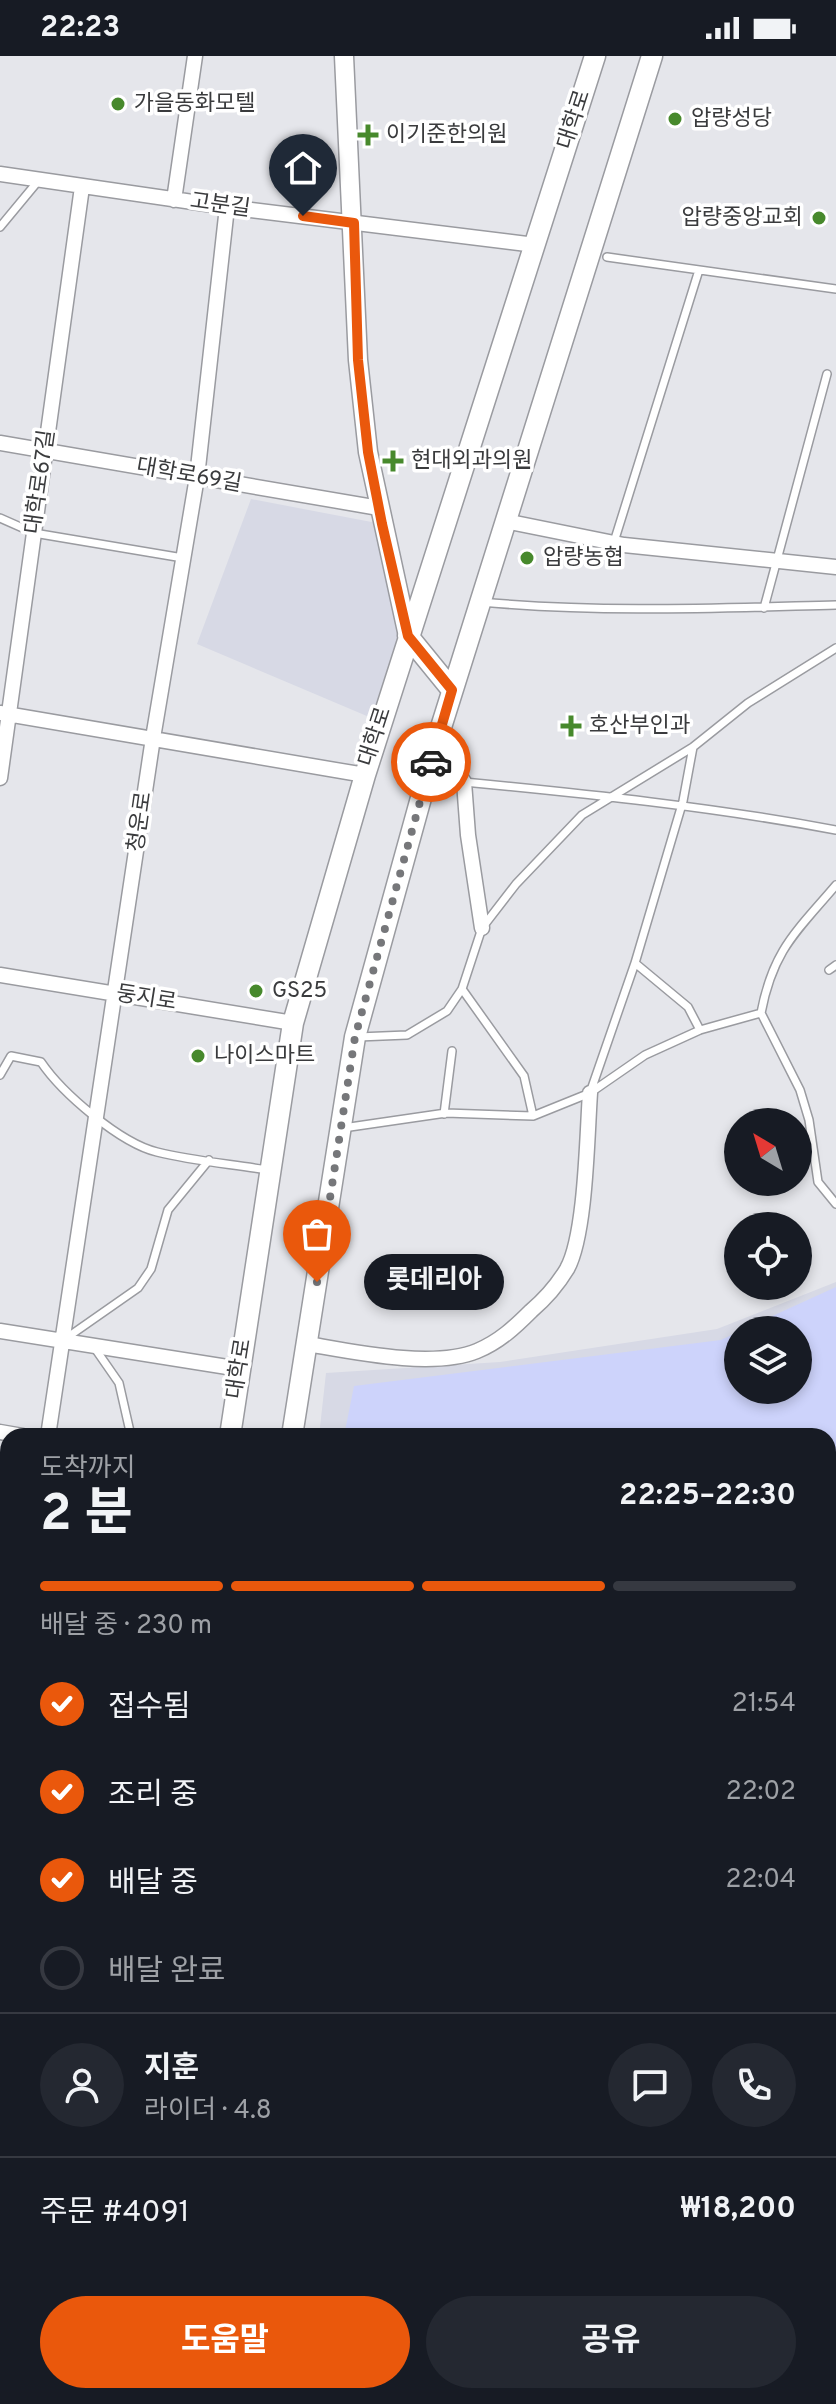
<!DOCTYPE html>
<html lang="ko">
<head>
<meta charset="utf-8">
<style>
	:root { --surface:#171b24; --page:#242831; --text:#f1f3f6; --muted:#9ea1a6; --line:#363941; --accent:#ea580c }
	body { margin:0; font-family:Overpass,"Noto Sans KR",sans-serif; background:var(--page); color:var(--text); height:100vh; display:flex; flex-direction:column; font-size:30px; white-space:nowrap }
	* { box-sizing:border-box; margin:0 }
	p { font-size:26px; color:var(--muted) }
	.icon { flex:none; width:44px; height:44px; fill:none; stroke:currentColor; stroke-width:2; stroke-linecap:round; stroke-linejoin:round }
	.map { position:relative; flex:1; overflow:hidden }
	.side { position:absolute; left:0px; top:1372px; width:836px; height:976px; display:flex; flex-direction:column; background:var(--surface); border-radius:24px 24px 0 0; box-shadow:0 4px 12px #0003 }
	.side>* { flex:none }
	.needle { width:52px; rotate:322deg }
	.controls { position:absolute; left:724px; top:1052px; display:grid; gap:16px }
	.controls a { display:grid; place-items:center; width:88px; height:88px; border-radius:50%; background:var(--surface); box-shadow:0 4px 12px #0003; font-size:40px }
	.pin { position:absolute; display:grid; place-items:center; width:68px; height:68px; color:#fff; margin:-82px -34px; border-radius:50% 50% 50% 0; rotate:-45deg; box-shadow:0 0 8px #0007 }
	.pin .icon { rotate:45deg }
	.courier { position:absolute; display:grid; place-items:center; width:80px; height:80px; margin:-40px; border:6px solid #ea580c; border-radius:50%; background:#fff; color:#222; box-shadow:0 2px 10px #0007 }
	.bubble { position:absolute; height:56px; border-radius:28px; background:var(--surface); box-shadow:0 4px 12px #0003; font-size:26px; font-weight:700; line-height:56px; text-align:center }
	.overview em { font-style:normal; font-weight:700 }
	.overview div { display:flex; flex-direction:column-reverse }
	.overview { display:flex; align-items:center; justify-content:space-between; height:136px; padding:0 40px }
	h1 { font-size:52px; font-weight:700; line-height:60px }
	.bar { display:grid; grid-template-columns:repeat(4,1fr); gap:12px 8px; align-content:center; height:96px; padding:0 40px }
	.bar i { height:10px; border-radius:6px; background:var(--line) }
	.bar .on { background:var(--accent) }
	.bar p { grid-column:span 4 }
	.line { display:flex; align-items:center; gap:20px; padding:0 40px; border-top:2px solid var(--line) }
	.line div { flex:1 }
	.round { display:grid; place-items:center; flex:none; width:84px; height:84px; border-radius:42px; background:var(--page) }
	ol { padding:0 40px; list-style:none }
	li { display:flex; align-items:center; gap:24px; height:88px }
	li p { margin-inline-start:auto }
	li .icon { padding:8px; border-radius:50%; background:var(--accent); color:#fff; stroke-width:4 }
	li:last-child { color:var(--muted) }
	li i { width:44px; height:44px; border:4px solid var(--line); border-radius:50% }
	.action { display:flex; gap:16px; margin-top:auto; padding:16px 40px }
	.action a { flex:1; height:92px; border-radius:48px; background:var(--accent); color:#fff; font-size:32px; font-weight:700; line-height:92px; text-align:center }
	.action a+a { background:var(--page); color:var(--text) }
	.status { display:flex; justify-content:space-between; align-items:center; height:56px; padding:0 40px; background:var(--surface); direction:ltr }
	.status svg { height:22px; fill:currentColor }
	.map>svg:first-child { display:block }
	.built { fill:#d7d9e5; fill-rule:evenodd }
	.green { fill:#cdd3fb }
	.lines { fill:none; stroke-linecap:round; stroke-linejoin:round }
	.service-casing { stroke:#9a9ba0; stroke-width:10 }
	.minor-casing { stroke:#9a9ba0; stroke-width:17 }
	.tertiary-casing { stroke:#9a9ba0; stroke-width:21 }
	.secondary-casing { stroke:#9a9ba0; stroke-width:23 }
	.path { stroke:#96979b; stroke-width:3; stroke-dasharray:2 6; stroke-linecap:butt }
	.service { stroke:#fff; stroke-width:7 }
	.minor { stroke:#fff; stroke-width:14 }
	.tertiary { stroke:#fff; stroke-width:18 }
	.secondary { stroke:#fff; stroke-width:20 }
	.done { stroke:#76777a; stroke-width:8; stroke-dasharray:0 14.4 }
	.route { stroke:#ea580c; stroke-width:10 }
	.poi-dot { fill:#47892c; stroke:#fff; stroke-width:3 }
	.labels { text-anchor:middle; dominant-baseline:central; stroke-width:7; stroke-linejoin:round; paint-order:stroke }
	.poi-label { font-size:22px; fill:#3a3b3d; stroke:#fff; text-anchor:start }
	.street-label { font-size:22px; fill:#3a3b3d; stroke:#fff }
</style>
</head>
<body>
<div class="status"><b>22:23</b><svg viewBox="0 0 49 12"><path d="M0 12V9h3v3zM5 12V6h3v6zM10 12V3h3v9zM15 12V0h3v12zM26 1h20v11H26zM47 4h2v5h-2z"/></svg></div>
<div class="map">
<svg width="836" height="2348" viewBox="0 0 836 2348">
	<rect width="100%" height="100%" fill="#e5e6eb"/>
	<path class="built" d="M 251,443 L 382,468 L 408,580 L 381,666 L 197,588 Z
		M 836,1226 L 836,2348 L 325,2348 L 315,2340 L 828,2340 L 828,1380 L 319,1380 L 326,1317 L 500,1306 L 717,1273 ZM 738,1274 L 798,1274 L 798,1334 L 738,1334 Z"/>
	<path class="green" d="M 836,1231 L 836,1696 L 828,1696 L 828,1494 L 831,1473 L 828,1472 L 828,1380 L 344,1380 L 354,1330 L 721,1284 L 738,1276 L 738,1334 L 798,1334 L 798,1274 L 742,1274 Z
		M 556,2340 L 616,2340 L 627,2348 L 550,2348 Z"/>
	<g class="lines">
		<g class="service-casing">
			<path id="service" d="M 0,171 L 39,124
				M 607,201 L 836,233
				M 0,462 L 34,477 L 183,502
				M 614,486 L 699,214
				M 481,546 C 600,557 717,552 836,549
				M 764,552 L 827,318
				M 464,726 C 589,738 713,751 836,774
				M 635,907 L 683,745 L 693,691
				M 829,914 L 836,909
				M 462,933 L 524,1020 L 533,1060
				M 761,957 L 800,1034 L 809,1064 L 818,1126 L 836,1148
				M 358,981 L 407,979 L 447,955 L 462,933 L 482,872 L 516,828 L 582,759 L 693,691 L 748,647 L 836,592
				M 0,1019 L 11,1000 L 41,1006 C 62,1037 120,1087 157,1096 C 193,1105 231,1108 267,1114
				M 590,1037 L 635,907 L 688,951 L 700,974
				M 444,1058 L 452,995
				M 343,1072 L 446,1057 L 533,1060 L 590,1037 L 645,999 L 700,974 L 761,957 C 773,894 796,876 836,829
				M 65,1283 L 138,1232 L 151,1213 L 168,1154 L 209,1104
				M 94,1291 L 119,1327 L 131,1380
				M 828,1839 L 836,1828
				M 828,1907 L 836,1913
				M 828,2091 L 836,2085
				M 300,2340 L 311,2348
				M 436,2340 L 447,2348
				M 655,2340 L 666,2348
				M 519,2348 L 525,2340"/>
		</g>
		<g class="minor-casing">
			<path id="minor" d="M 0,118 L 227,151 L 535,189
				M 174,144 L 195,0
				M 0,387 L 379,452
				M 505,465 L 624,489 L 836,511
				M 0,657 L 365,719
				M 437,684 L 464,726 L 468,779 L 482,872
				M 0,722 L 82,131
				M 0,919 L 293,967
				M 0,1275 L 240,1313
				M 307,1288 C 354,1296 433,1313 477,1295 C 499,1286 515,1271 531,1255 C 544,1244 558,1228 567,1213 C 586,1179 587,1079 590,1037
				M 0,1376 L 23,1380
				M 48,1380 L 153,682 L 197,421 L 227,151
				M 0,1482 L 8,1483
				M 0,1601 L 8,1602
				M 0,1672 L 8,1634
				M 0,1928 L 8,1929"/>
		</g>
		<g class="tertiary-casing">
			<path id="tertiary" d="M 344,0 L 358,304 L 368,396 L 408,580"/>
		</g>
		<g class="secondary-casing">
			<path id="secondary" d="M 408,580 L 452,634
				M 230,1380 L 293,967 L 365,719 L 595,0
				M 292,1380 L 355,981 L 437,684 L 652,0
				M 0,2258 L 8,2240
				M 19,2348 L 23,2340"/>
		</g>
		<path class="path" d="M 828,1729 L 836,1728
			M 828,1759 L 836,1759
			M 828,1988 L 836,1988
			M 400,2340 L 411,2348"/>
		<use href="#service" class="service"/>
		<use href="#minor" class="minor"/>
		<use href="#tertiary" class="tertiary"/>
		<use href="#secondary" class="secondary"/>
	</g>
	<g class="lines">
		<path class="done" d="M 317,1226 L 355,981 L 431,706"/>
		<path class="route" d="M 303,160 L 354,167 L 358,304 L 368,396 L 382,468 L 408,580 L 452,634 L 431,706"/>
	</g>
	<g class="poi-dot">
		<circle cx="118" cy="48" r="8"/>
		<circle cx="675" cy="63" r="8"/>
		<path d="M364 67h8v8h8v8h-8v8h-8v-8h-8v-8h8z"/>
		<circle cx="819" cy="162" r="8"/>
		<path d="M389 393h8v8h8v8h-8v8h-8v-8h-8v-8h8z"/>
		<circle cx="527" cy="502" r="8"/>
		<path d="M567 658h8v8h8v8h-8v8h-8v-8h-8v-8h8z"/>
		<circle cx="256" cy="935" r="8"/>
		<circle cx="198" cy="1000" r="8"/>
	</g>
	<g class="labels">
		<g class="poi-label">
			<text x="134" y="48">가을동화모텔</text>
			<text x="691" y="63">압량성당</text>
			<text x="386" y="79">이기준한의원</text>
			<text x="803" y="162" text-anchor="end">압량중앙교회</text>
			<text x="411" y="405">현대외과의원</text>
			<text x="543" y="502">압량농협</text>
			<text x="589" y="670">호산부인과</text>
			<text x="272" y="935">GS25</text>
			<text x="214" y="1000">나이스마트</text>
		</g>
		<g class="street-label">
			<text transform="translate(575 64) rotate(-72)">대학로</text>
			<text transform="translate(220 150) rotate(8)">고분길</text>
			<text transform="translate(189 420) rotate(10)">대학로69길</text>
			<text transform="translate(41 426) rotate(-82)">대학로67길</text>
			<text transform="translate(376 681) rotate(-72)">대학로</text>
			<text transform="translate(141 766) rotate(-82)">청운로</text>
			<text transform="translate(146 943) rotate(9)">둥지로</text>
			<text transform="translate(240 1313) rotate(-81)">대학로</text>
		</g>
	</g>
</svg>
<div class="controls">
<a><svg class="needle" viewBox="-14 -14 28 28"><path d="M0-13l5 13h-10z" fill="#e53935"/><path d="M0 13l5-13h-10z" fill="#9ea1a6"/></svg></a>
<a><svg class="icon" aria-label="locate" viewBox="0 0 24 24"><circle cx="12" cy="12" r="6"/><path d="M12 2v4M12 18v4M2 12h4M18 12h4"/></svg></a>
<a><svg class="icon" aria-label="layers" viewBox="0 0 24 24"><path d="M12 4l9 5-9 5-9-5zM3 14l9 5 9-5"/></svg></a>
</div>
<div class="pin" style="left:317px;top:1226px;background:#ea580c"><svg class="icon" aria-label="bag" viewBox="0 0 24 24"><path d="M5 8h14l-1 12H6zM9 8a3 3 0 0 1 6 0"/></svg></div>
<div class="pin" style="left:303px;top:160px;background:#1f2937"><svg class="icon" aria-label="home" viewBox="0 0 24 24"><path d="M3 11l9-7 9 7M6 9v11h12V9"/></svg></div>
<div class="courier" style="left:431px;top:706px"><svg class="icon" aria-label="car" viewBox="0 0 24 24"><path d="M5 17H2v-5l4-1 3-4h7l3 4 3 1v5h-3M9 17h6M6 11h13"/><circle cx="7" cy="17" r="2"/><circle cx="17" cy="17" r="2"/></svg></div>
<div class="bubble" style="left:364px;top:1198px;width:140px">롯데리아</div>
<section class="side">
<div class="overview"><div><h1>2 분</h1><p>도착까지</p></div><em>22:25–22:30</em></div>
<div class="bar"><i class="on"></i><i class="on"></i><i class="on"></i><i></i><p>배달 중 · 230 m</p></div>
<ol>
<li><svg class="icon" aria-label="check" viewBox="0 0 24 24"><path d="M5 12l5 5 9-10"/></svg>접수됨<p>21:54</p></li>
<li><svg class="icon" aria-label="check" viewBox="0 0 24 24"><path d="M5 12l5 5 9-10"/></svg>조리 중<p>22:02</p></li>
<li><svg class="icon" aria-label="check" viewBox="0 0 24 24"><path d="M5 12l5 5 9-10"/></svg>배달 중<p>22:04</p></li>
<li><i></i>배달 완료</li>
</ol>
<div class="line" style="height:144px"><a class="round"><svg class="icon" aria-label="person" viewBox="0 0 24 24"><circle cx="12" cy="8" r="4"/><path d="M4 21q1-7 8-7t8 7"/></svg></a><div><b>지훈</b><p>라이더 · 4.8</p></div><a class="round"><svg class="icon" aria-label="chat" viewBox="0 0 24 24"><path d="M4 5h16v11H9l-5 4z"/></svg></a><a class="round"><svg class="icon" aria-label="phone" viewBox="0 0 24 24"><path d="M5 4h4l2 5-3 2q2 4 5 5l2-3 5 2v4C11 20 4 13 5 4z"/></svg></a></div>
<div class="line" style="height:104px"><div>주문 #4091</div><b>₩18,200</b></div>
<div class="action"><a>도움말</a><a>공유</a></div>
</section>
</div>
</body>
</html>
